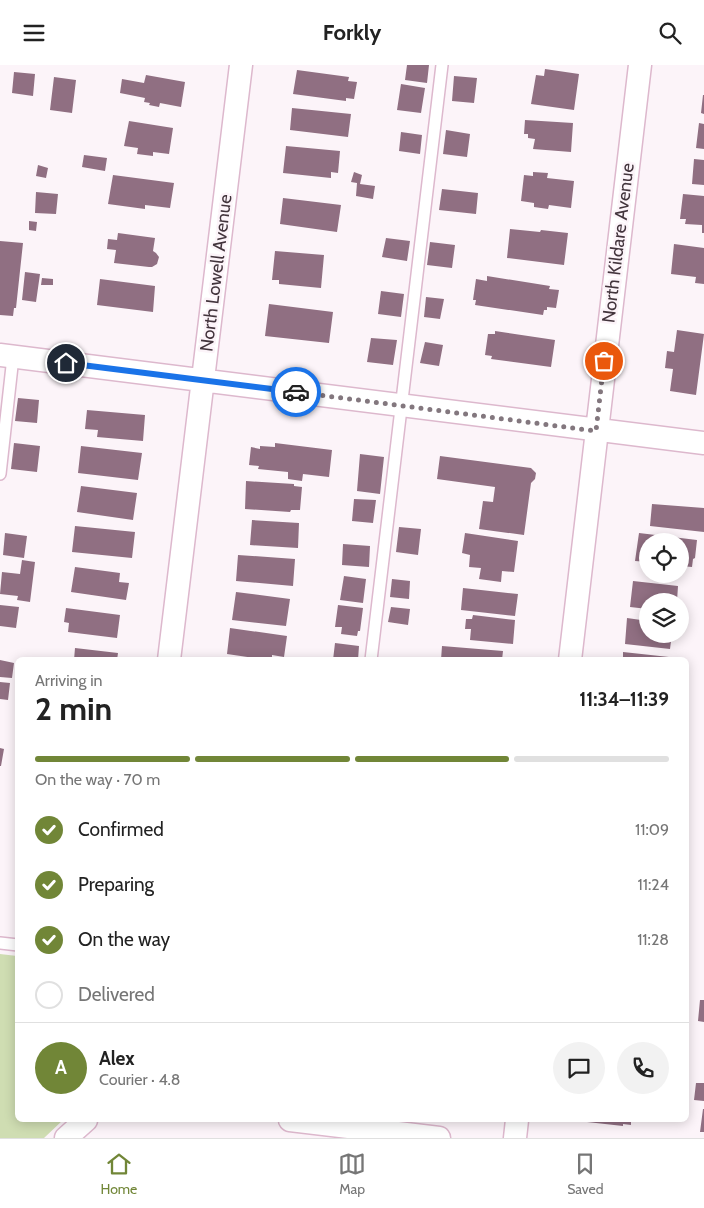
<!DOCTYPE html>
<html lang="en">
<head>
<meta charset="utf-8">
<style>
	:root { --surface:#fff; --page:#f2f2f2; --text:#222; --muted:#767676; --line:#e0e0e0; --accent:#718637 }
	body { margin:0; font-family:Cabin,sans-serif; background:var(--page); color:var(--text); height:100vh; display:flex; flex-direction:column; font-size:19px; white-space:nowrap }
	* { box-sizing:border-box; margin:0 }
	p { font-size:16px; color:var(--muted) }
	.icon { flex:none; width:28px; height:28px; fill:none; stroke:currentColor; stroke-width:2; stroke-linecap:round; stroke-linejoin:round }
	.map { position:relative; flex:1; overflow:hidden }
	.drawer { position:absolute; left:15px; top:592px; width:674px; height:465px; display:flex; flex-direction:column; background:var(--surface); border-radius:8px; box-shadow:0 2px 12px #0003 }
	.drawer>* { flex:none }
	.buttons { position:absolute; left:639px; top:468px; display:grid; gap:10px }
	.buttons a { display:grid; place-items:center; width:50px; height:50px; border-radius:50%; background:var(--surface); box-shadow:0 2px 12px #0003; font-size:25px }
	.pin { position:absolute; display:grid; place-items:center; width:42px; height:42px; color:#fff; margin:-21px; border:2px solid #fff; border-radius:50%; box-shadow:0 1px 5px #0007 }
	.courier { position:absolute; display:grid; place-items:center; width:50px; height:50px; margin:-25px; border:4px solid #1a73e8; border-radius:50%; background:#fff; color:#222; box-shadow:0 1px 6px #0007 }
	.head em { font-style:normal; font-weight:700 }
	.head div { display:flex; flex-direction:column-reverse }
	.head { display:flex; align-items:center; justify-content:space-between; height:85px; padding:0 20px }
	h1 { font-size:32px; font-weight:700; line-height:38px }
	.bar { display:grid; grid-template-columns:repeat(4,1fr); gap:8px 5px; align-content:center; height:60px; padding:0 20px }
	.bar i { height:6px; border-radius:4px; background:var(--line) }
	.bar .on { background:var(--accent) }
	.bar p { grid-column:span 4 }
	.line { display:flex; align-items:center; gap:12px; padding:0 20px; border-top:1px solid var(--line) }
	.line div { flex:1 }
	.round { display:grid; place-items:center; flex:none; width:52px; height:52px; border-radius:26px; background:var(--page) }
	ol { padding:0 20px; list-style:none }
	li { display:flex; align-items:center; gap:15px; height:55px }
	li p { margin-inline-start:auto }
	li .icon { padding:5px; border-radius:50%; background:var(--accent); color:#fff; stroke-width:4 }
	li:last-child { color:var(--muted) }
	li i { width:28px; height:28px; border:2px solid var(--line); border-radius:50% }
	header { display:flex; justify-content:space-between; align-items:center; height:65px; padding:0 20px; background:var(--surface); font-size:22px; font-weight:700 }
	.tab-bar { display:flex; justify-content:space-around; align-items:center; height:70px; border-top:1px solid var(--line); background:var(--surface); font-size:14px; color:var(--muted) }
	.tab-bar a { display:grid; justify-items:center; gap:2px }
	.tab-bar .on { color:var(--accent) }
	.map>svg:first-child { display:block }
	.green { fill:#cfddb2 }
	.building { fill:#906f82 }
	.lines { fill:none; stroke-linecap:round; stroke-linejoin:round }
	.lane-casing { stroke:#ddb8cd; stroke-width:14 }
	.street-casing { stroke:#ddb8cd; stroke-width:25 }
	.lane { stroke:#fff; stroke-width:11 }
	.street { stroke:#fff; stroke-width:22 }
	.done { stroke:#83777e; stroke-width:5; stroke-dasharray:0 9 }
	.route { stroke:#1a73e8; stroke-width:6 }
	.labels { text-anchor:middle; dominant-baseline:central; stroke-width:5; stroke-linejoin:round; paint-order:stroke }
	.street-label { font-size:18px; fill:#42343c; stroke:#fcf4f9 }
</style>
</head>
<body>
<header><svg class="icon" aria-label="menu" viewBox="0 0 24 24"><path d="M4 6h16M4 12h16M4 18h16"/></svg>Forkly<svg class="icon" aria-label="search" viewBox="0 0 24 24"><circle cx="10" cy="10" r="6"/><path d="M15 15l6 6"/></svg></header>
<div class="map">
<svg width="704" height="1073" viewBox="0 0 704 1073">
	<rect width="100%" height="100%" fill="#fcf4f9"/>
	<path class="green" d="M 0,889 L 17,891 L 18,1055 L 63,1055 L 44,1073 L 0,1073 Z"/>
	<path class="building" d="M 407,0 L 429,0 L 427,18 L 405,15 Z
		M 545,4 L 579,9 L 574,45 L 531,39 L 536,10 L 544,11 Z
		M 297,5 L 349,12 L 348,16 L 357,17 L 354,34 L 346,33 L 346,36 L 293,29 Z
		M 14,7 L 35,9 L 33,31 L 12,28 Z
		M 146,10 L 185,17 L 181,42 L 160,38 L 159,42 L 149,40 L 150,38 L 144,37 L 145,33 L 120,28 L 122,14 L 144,18 Z
		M 454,11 L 477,13 L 474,38 L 452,36 Z
		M 54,12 L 76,15 L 72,48 L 50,45 Z
		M 401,19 L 425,23 L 421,48 L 397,45 Z
		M 703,30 L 704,30 L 704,49 L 701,48 Z
		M 292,43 L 351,49 L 348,72 L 290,65 Z
		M 525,55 L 573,58 L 571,87 L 533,84 L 535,74 L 528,73 L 528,69 L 524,69 Z
		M 129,56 L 173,63 L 169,89 L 153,87 L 153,91 L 137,89 L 138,83 L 124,81 Z
		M 699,58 L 704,59 L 704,84 L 696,83 Z
		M 446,65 L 470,69 L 467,92 L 443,89 Z
		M 401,67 L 422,70 L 420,89 L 399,86 Z
		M 286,81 L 340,86 L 338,108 L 331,107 L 331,113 L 283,108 Z
		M 84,90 L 107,93 L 105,106 L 82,102 Z
		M 694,94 L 704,95 L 704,120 L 692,119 Z
		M 38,100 L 48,103 L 46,113 L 36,111 Z
		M 354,107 L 362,110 L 360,119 L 375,121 L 373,134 L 356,131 L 357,118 L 351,117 Z
		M 533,107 L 548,108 L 547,113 L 574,116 L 571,143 L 549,140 L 548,144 L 534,142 L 534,138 L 521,136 L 524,110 L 533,111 Z
		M 113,110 L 174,118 L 170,143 L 145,140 L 145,144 L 108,139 Z
		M 442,124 L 478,128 L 476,149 L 439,145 Z
		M 36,127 L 58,129 L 56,149 L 35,148 Z
		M 683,129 L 704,131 L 704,168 L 702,168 L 702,160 L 685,159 L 686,154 L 680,154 Z
		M 283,133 L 341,140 L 337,167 L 280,159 Z
		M 29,156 L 37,157 L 36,166 L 29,165 Z
		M 510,164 L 540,167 L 541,165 L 568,168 L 564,200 L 507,193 Z
		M 118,168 L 155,173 L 153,186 L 156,188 L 159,192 L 157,199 L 152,202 L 149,202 L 114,198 L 116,185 L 107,184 L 108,174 L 117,175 Z
		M 386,173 L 410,176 L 407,196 L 382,192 Z
		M 0,176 L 23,178 L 16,243 L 14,243 L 13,251 L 0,250 Z
		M 430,177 L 455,180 L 452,203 L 427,200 Z
		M 674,179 L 704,183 L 704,219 L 695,218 L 696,212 L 671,209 Z
		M 275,186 L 324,190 L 321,223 L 279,219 L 279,215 L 272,215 Z
		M 25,207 L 40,209 L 36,237 L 22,235 Z
		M 487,211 L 550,221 L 549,224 L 559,225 L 556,243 L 547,242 L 547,245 L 544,245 L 543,250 L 475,240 L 476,235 L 473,235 L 476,214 L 487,216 Z
		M 42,213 L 53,214 L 53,220 L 41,220 Z
		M 100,214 L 155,221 L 153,247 L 97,240 Z
		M 381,226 L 404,229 L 401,252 L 378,249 Z
		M 426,232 L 444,234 L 440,254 L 424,252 Z
		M 269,239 L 333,247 L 329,278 L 265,271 Z
		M 677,265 L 704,269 L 696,330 L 670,326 L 673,304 L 665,303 L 667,286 L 674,287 Z
		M 495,266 L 555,275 L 551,302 L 491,294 L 492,291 L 485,290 L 488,269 L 495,269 Z
		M 371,273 L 397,275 L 393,300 L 367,297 Z
		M 425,277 L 443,280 L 439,301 L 420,298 Z
		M 18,333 L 39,335 L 37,358 L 15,356 Z
		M 87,345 L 145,350 L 143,376 L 97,372 L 98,365 L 85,364 Z
		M 14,378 L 40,381 L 37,407 L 11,404 Z
		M 275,378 L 332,385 L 329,412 L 303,409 L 302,416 L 288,414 L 288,407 L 258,404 L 259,401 L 249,400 L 251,382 L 260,384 L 260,381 L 275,382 Z
		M 81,381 L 142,388 L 138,415 L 78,408 Z
		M 360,389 L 384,392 L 380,429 L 357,426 Z
		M 440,391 L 531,403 L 536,408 L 535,414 L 531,418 L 524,470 L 479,464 L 483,436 L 493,437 L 495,422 L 437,414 Z
		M 246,416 L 294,419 L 294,421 L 302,422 L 300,445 L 291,445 L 290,447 L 245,444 Z
		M 81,421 L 137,428 L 133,455 L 77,447 Z
		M 354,434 L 376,435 L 373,458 L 352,456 Z
		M 652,439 L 704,443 L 704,467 L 650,461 Z
		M 252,455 L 299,458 L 298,483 L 250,480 Z
		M 75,461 L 135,467 L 132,493 L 72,487 Z
		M 399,462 L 421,464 L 418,490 L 396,487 Z
		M 5,468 L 27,471 L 24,493 L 3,490 Z
		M 465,468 L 518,476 L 514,507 L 502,506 L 501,517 L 479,514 L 481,503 L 469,502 L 470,490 L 462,488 Z
		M 639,468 L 697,475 L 695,493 L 693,494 L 692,502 L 680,501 L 680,476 L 648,476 L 648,497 L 635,496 Z
		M 343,479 L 370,481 L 369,502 L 342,500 Z
		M 238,490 L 295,494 L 293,521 L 236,516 Z
		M 22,495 L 35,497 L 30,537 L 17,535 L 18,531 L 0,529 L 2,507 L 20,509 Z
		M 75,502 L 120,508 L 119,517 L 129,518 L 126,535 L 71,527 Z
		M 344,511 L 366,514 L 363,538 L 340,535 Z
		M 392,514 L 410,516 L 409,534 L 390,532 Z
		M 633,516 L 678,521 L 677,536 L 648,536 L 648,544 L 630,542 Z
		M 463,523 L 518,529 L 515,551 L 461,545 Z
		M 236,527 L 290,534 L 286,561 L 232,555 Z
		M 0,540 L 19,542 L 16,563 L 0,561 Z
		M 338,540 L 363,543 L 360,566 L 358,566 L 357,571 L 341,569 L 342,562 L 335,562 Z
		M 391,542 L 410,544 L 408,560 L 388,557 Z
		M 66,543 L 120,550 L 117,573 L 68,567 L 69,558 L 64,557 Z
		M 473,550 L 515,555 L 513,579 L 470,575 L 471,564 L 465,564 L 466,554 L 472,554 Z
		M 627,553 L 648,556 L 648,569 L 672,569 L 670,584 L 625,579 Z
		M 230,563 L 287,571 L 284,592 L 272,590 L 272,595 L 267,595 L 227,589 Z
		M 335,578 L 359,581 L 358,595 L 333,595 Z
		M 442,581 L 503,586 L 502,595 L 441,595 Z
		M 75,583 L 118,588 L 117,595 L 74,595 Z
		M 623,587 L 669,592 L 669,595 L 623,595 Z
		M 0,595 L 14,598 L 12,613 L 0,612 Z
		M 0,617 L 10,618 L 8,635 L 0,634 Z
		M 0,683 L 4,684 L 1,701 L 0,701 Z
		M 700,935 L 704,935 L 704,957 L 698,956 Z
		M 696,1018 L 704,1018 L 704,1036 L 694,1035 Z
		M 703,1044 L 704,1044 L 704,1067 L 700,1067 Z
		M 578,1055 L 631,1055 L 631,1060 L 623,1059 L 623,1061 L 578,1056 Z"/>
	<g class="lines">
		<g class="lane-casing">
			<path id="lane" d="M 0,409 L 13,292
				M 371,595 L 442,0
				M 0,878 L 18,880"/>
		</g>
		<g class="street-casing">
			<path id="street" d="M 0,290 L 704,378
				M 169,595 L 241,0
				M 570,595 L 640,0
				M 290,1055 L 439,1073
				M 66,1073 L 86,1055
				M 515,1073 L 517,1055"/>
		</g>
		<use href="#lane" class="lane"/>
		<use href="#street" class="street"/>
	</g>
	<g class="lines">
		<path class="done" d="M 296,327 L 596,366 L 604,296"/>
		<path class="route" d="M 66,298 L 296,327"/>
	</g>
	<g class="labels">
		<g class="street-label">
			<text transform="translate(618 178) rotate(-83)">North Kildare Avenue</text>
			<text transform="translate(216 208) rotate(-83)">North Lowell Avenue</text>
		</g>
	</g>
</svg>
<div class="buttons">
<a><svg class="icon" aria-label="locate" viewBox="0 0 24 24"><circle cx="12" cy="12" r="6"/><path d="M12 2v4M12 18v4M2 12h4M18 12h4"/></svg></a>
<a><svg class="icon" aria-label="layers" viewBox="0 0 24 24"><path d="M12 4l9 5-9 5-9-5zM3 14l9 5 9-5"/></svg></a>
</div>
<div class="pin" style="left:604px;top:296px;background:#ea580c"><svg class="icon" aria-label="bag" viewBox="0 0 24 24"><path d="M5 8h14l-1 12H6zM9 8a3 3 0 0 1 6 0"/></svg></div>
<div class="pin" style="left:66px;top:298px;background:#1f2937"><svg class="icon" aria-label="home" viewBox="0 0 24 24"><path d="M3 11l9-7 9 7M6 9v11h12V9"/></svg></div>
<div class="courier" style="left:296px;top:327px"><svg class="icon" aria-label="car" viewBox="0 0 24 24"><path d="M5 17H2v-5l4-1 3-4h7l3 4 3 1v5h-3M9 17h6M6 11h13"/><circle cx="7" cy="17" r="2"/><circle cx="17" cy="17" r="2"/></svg></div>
<section class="drawer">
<div class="head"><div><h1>2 min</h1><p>Arriving in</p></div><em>11:34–11:39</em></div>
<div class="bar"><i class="on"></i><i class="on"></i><i class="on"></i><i></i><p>On the way · 70 m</p></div>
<ol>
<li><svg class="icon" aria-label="check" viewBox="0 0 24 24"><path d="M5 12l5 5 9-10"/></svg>Confirmed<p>11:09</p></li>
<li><svg class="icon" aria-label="check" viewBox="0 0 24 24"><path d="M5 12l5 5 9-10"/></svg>Preparing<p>11:24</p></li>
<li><svg class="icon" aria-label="check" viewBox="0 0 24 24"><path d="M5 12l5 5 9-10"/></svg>On the way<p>11:28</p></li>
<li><i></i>Delivered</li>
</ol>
<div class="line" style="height:90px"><b class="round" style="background:var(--accent);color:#fff">A</b><div><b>Alex</b><p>Courier · 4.8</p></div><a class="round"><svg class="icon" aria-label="chat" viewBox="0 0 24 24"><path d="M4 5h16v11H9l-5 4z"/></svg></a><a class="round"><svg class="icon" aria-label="phone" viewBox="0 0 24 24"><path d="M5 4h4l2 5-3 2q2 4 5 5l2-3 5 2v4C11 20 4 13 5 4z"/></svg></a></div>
</section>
</div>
<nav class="tab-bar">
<a class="on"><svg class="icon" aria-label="home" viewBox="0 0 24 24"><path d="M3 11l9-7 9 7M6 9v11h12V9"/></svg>Home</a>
<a><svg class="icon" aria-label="map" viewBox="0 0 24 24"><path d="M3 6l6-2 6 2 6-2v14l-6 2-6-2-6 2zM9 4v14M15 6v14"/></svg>Map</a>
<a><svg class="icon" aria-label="saved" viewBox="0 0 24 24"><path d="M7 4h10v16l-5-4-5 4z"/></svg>Saved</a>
</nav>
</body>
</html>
